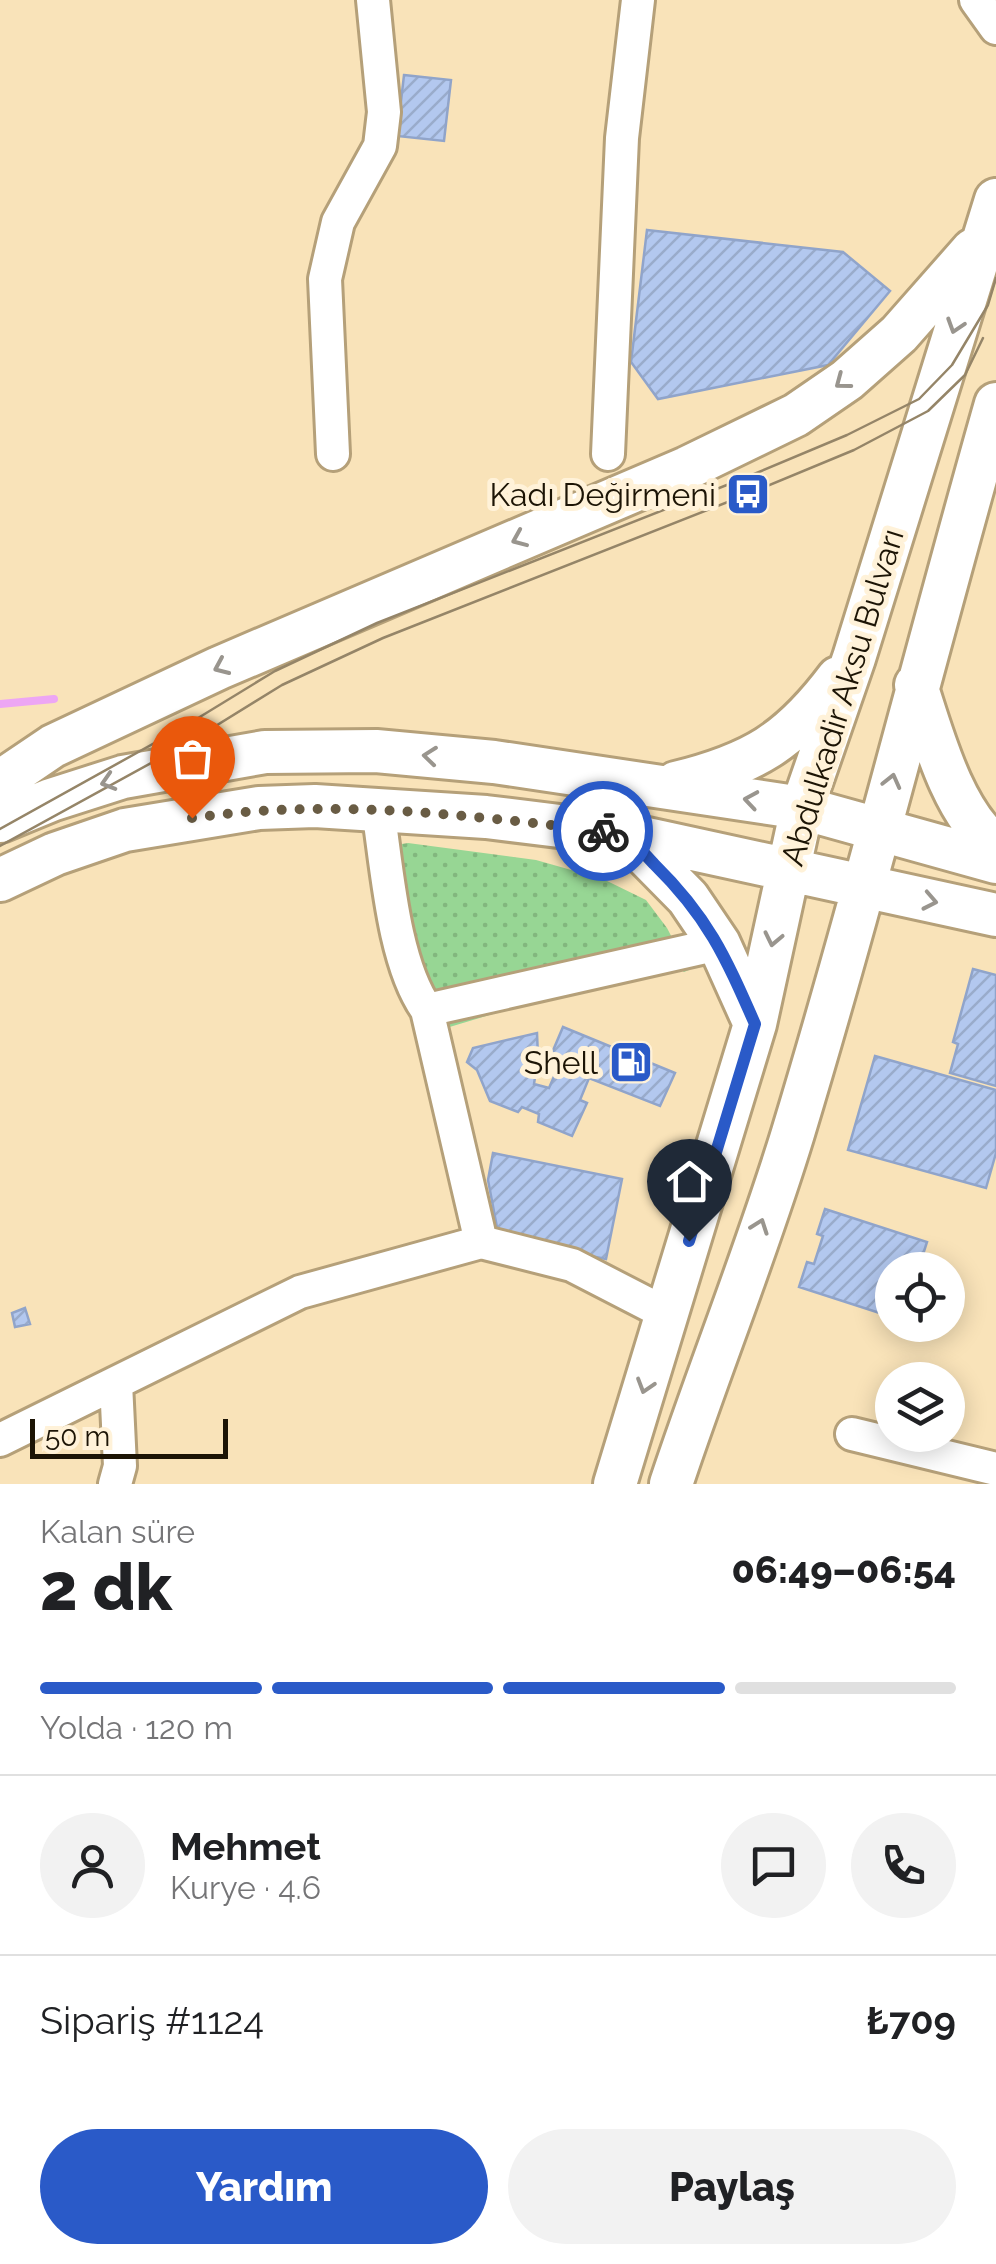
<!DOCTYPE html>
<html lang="tr">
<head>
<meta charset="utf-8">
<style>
	:root { --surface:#fff; --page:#f2f2f2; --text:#202124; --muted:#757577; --line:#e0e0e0; --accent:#2a5ac8 }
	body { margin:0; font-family:Raleway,sans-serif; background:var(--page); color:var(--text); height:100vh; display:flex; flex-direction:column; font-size:38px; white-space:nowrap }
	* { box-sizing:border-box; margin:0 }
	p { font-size:32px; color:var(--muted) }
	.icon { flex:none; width:55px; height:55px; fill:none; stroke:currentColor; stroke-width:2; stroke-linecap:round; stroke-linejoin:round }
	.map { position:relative; height:1484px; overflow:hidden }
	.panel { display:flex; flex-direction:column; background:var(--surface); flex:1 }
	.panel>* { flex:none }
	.buttons { position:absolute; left:875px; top:1252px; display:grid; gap:20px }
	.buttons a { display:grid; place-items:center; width:90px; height:90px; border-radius:50%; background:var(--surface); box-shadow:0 5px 25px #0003; font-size:50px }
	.scale { position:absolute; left:30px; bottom:25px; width:198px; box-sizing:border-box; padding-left:10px; border:5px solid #1c1405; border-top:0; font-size:28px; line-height:35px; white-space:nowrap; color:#1c1405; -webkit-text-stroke:8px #fff2d9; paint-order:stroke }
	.pin { position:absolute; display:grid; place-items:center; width:85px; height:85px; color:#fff; margin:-102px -42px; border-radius:50% 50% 50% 0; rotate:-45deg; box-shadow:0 0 10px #0007 }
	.pin .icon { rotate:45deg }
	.courier { position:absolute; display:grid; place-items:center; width:100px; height:100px; margin:-50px; border:8px solid #2a5ac8; border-radius:50%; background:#fff; color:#222; box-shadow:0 2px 12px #0007 }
	.overview em { font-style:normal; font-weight:800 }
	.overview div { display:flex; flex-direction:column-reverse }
	.overview { display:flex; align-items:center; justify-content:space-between; height:170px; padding:0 40px }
	h1 { font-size:65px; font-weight:800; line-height:75px }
	.bar { display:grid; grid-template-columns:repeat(4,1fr); gap:15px 10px; align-content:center; height:120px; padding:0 40px }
	.bar i { height:12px; border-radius:8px; background:var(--line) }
	.bar .on { background:var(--accent) }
	.bar p { grid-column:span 4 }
	.line { display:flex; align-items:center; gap:25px; padding:0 40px; border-top:2px solid var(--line) }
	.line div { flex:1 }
	.round { display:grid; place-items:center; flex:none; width:105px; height:105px; border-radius:52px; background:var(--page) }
	.primary-button { display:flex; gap:20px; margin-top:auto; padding:20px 40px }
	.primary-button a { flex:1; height:115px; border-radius:60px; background:var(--accent); color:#fff; font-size:40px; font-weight:800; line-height:115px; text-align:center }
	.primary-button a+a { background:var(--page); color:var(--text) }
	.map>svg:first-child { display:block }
	.grass { fill:url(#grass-dots) }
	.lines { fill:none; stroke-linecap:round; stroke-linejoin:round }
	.stream { stroke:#eda6f4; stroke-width:8 }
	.building { fill:url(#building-hatch); stroke:#90a4ca; stroke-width:2.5 }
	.minor-casing { stroke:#b5a079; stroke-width:38 }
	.major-casing { stroke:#b5a079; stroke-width:48 }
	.minor { stroke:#fff; stroke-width:32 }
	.major { stroke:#fff; stroke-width:42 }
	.tram { stroke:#958568; stroke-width:2.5 }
	.oneway { stroke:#99958e }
	.done { stroke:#695c44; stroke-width:10; stroke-dasharray:0 18 }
	.route { stroke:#2a5ac8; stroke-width:12 }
	.labels { text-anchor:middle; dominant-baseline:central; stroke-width:10; stroke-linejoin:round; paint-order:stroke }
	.poi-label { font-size:32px; fill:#1c1405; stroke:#fff2d9; text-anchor:end }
	.street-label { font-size:32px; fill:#1c1405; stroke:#fff2d9 }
</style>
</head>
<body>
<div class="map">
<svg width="996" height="1484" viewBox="0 0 996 1484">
	<defs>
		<pattern id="grass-dots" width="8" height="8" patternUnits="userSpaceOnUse" patternTransform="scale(2.5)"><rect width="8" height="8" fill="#97d694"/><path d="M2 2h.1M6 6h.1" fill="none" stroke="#82b77e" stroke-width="1.8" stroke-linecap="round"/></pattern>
		<pattern id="building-hatch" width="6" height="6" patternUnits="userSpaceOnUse" patternTransform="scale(2.5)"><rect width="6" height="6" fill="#b3c8ef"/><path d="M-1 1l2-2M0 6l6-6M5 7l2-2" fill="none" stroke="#99abcb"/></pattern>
	</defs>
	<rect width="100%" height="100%" fill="#f9e3b9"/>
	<path class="grass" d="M 408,843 L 536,860 L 603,879 L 646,900 L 667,928 L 689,970 L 684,972 L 669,961 L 433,1032 L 383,847 Z"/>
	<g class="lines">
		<path class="stream" d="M 0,704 L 54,699"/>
	</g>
	<path class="building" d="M 404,75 L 451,80 L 444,141 L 397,136 Z
		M 647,230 L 843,252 L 890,291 L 828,365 L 658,399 L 631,362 Z
		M 973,969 L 996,975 L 996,1086 L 950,1073 L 958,1044 L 953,1042 Z
		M 563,1027 L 675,1073 L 660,1106 L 589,1078 L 580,1100 L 587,1103 L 572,1136 L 538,1122 L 539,1114 L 522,1107 L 518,1112 L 490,1101 L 477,1070 L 467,1062 L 473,1048 L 537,1033 L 538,1057 L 534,1084 L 549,1088 L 559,1065 L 549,1060 Z
		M 875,1056 L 996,1090 L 996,1153 L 986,1188 L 848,1150 Z
		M 493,1153 L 622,1179 L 606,1259 L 499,1238 L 488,1180 Z
		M 825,1209 L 927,1242 L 918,1270 L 892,1270 L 892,1317 L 799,1287 L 807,1262 L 814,1264 L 823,1236 L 817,1234 Z
		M 25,1308 L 30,1324 L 15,1327 L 12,1313 Z"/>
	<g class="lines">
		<g class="minor-casing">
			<path id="minor" d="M 976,0 L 996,28
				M 333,454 L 325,279 L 338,222 L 380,146 L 384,112 L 373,0
				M 608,454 L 622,138 L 638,0
				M 378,809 C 387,867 393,963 427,1010 L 481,1242
				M 427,1010 L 719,944
				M 852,1434 L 996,1469
				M 0,1440 L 300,1292 L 481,1242 L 572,1265 L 667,1314
				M 115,1484 L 120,1466 L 116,1383"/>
		</g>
		<g class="major-casing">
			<path id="major" d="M 916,685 C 932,734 953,814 996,846
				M 0,782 L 53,746 L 219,668 L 687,468 L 796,415 L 847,380 L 899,334 L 973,250
				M 676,783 C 753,764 790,742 838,678
				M 0,821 L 51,800 L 123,777 L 265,752 L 376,751 L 494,762 L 802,808 L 996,862
				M 625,834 L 688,898 L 719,944 L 755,1024
				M 0,880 L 55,854 L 125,830 L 259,808 L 315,806 L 486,817 L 624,834 L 996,915
				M 615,1484 L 755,1024 L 802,808 L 854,658 L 996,200
				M 671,1484 C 710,1367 757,1251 793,1133 C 866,892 927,646 996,404"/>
		</g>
		<use href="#minor" class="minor"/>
		<use href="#major" class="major"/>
		<path class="tram" d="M 0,829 L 185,726 L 275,671 L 377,623 L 742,479 L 847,435 L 919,399 L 952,365 L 988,305 L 996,278
			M 0,846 L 193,740 L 282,685 L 383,638 L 748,494 L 854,450 L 928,411 L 965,375 L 983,338"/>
	</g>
	<defs><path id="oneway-chevron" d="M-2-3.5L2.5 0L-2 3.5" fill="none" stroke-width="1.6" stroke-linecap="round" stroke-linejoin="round" transform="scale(2.5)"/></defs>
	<g class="oneway">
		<use href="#oneway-chevron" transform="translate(955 326) rotate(108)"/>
		<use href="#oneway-chevron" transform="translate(842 382) rotate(143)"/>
		<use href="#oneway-chevron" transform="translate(519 539) rotate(157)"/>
		<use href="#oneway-chevron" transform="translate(221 667) rotate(156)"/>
		<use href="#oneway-chevron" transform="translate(430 756) rotate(-174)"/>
		<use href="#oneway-chevron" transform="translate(892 781) rotate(-76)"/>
		<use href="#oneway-chevron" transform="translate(108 782) rotate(163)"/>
		<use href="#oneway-chevron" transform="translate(751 800) rotate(-171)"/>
		<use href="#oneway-chevron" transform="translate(930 901) rotate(11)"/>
		<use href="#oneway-chevron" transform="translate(773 939) rotate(102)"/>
		<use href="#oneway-chevron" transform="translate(760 1226) rotate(-70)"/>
		<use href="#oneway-chevron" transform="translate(645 1386) rotate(107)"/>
	</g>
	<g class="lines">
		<path class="done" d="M 192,818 C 334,798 462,815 603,831"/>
		<path class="route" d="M 603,831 C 630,834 636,845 654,864 C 708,917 725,956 755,1024 L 689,1241"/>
	</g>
	<defs>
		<g id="bus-square" transform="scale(2.25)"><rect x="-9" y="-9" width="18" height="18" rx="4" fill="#2a5ac8" stroke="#fff2d9"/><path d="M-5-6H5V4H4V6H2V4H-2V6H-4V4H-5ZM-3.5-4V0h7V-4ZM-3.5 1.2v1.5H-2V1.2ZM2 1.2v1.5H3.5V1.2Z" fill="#fff"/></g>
		<g id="fuel-square" transform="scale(2.25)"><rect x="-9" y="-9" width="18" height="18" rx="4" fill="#2a5ac8" stroke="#fff2d9"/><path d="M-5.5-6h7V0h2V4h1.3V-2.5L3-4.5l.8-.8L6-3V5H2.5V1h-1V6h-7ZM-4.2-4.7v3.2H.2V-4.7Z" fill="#fff"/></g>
	</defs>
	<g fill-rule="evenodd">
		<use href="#bus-square" x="748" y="494"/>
		<use href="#fuel-square" x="631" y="1062"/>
	</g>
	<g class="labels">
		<g class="poi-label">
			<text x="716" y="494">Kadı Değirmeni</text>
			<text x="598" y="1062">Shell</text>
		</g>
		<g class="street-label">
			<text transform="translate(842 697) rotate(-73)">Abdulkadir Aksu Bulvarı</text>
		</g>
	</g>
</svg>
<div class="buttons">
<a><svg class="icon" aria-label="locate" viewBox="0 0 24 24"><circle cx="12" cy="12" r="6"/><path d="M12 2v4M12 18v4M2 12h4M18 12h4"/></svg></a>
<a><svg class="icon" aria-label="layers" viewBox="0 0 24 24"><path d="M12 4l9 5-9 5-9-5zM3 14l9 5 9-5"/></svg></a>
</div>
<div class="scale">50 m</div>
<div class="pin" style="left:192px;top:818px;background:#ea580c"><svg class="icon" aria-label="bag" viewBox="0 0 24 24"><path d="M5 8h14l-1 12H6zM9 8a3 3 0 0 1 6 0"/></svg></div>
<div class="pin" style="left:689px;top:1241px;background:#1f2937"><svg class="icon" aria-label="home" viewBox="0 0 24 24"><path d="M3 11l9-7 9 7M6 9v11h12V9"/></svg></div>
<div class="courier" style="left:603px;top:831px"><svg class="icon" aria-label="bike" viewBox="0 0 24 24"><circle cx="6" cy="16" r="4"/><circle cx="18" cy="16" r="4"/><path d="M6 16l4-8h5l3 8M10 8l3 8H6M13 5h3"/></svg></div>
</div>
<section class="panel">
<div class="overview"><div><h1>2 dk</h1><p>Kalan süre</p></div><em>06:49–06:54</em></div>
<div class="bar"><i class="on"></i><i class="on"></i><i class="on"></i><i></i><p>Yolda · 120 m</p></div>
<div class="line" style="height:180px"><a class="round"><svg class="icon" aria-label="person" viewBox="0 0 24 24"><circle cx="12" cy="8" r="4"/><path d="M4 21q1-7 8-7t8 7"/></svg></a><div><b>Mehmet</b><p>Kurye · 4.6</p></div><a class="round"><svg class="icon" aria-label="chat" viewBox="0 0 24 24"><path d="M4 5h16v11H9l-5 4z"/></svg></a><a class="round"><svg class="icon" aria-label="phone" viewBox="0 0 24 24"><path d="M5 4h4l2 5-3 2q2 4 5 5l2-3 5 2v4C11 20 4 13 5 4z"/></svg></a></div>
<div class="line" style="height:130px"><div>Sipariş #1124</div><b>₺709</b></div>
<div class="primary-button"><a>Yardım</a><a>Paylaş</a></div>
</section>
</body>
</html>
